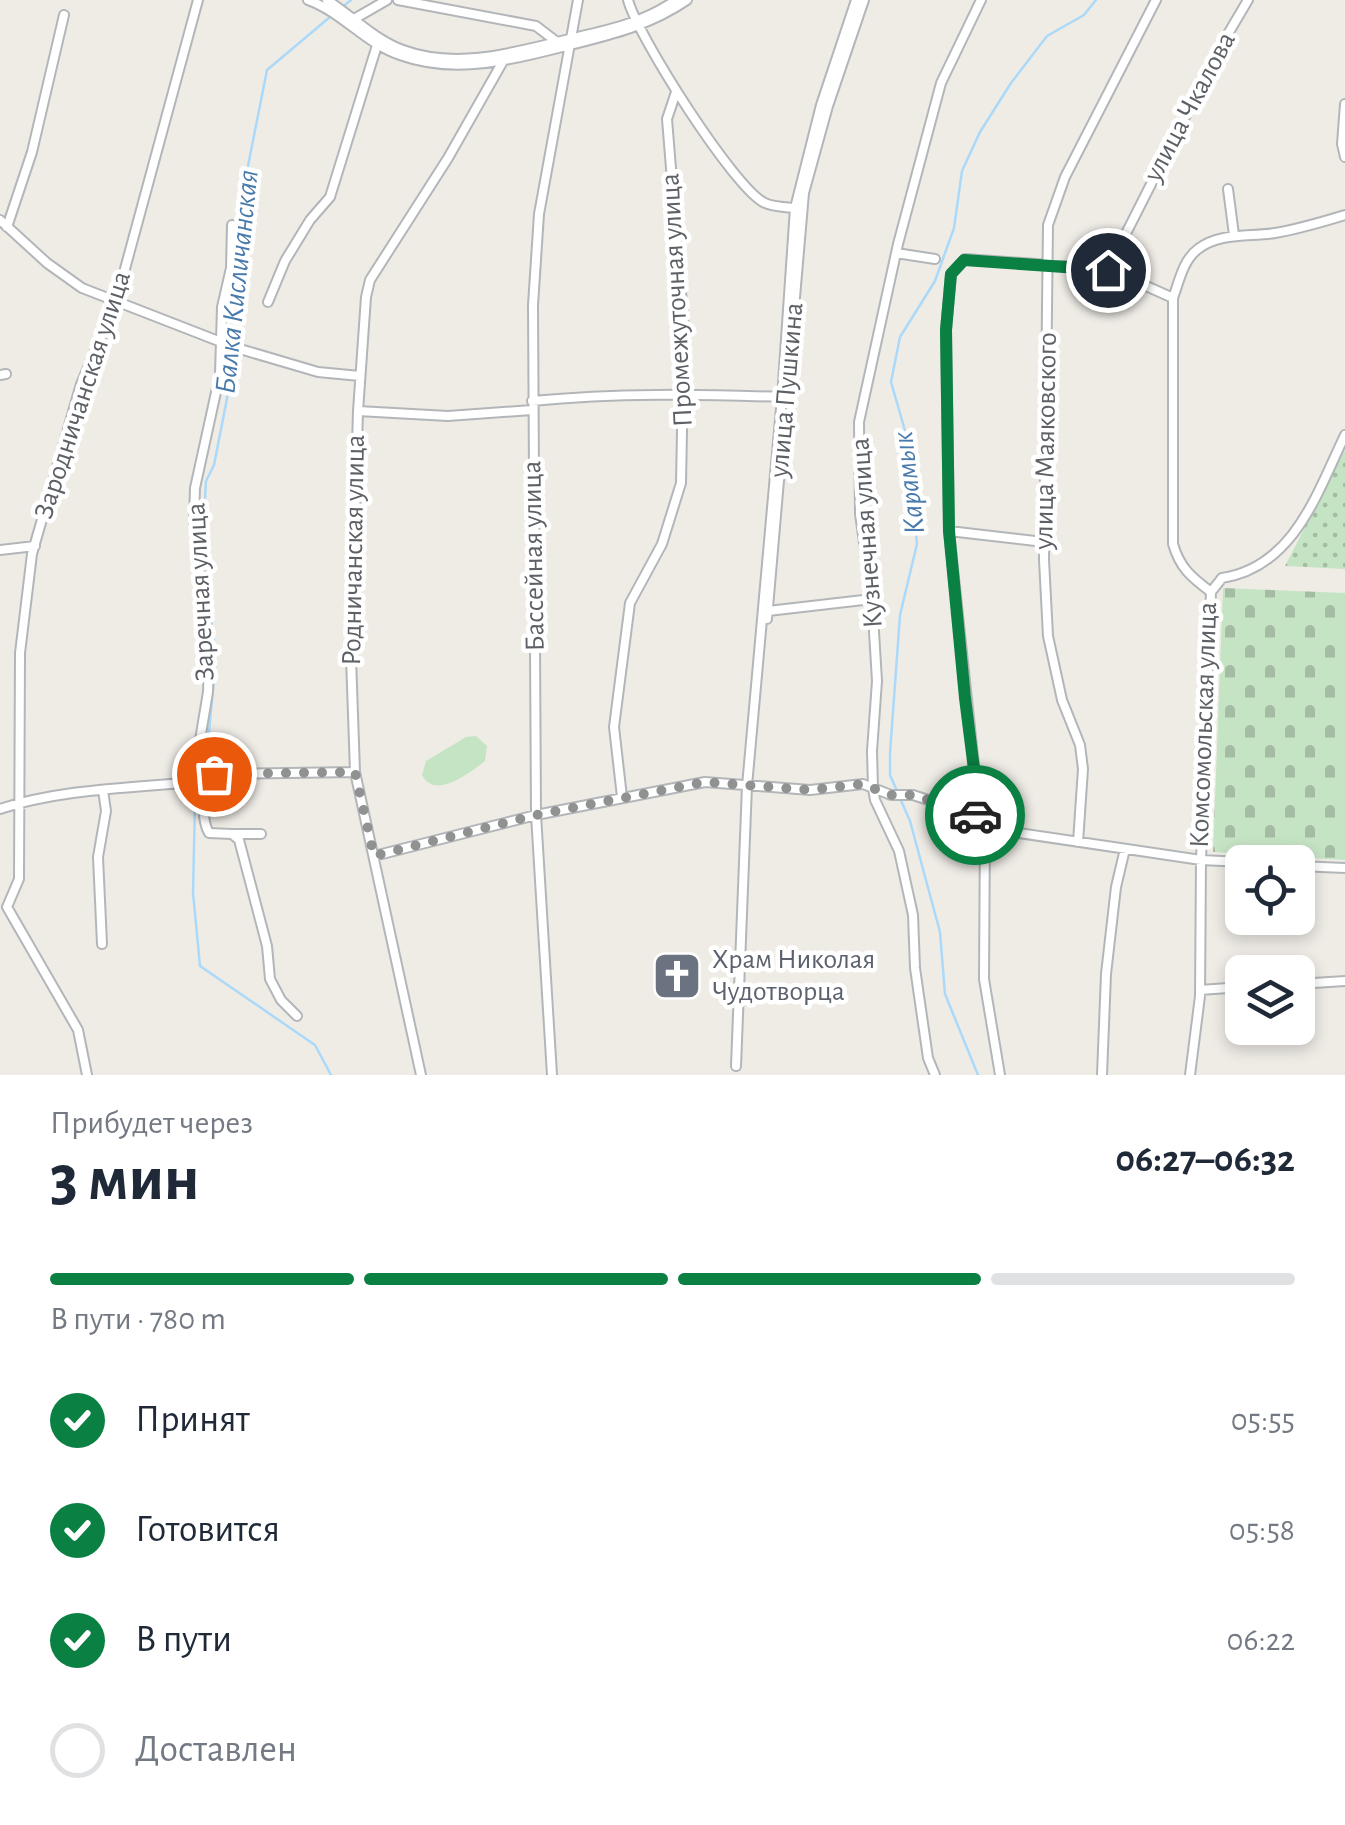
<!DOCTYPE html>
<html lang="ru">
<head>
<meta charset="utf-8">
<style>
	:root { --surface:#fff; --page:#f2f2f3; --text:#1f2937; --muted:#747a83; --line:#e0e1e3; --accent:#0b8043 }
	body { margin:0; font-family:"Alegreya Sans",sans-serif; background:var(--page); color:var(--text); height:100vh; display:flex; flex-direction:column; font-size:38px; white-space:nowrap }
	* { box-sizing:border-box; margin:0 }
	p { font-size:32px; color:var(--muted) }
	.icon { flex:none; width:55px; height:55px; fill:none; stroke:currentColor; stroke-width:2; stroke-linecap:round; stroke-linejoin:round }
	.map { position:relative; height:1075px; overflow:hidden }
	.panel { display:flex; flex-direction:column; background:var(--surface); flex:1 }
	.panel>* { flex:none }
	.tools { position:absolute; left:1225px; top:845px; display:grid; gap:20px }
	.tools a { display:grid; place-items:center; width:90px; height:90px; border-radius:15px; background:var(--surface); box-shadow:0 5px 15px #0003; font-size:50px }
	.pin { position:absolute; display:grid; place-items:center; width:85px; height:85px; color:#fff; margin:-42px; border:5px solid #fff; border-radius:50%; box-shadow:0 2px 10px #0007 }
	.courier { position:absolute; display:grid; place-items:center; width:100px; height:100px; margin:-50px; border:8px solid #0b8043; border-radius:50%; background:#fff; color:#222; box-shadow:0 2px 12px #0007 }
	.summary em { font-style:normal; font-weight:600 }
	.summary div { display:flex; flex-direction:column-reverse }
	.summary { display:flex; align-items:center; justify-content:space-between; height:170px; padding:0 50px }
	h1 { font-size:65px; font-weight:600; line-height:75px }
	.bar { display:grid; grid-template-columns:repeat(4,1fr); gap:15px 10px; align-content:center; height:120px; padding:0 50px }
	.bar i { height:12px; border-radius:8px; background:var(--line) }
	.bar .active { background:var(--accent) }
	.bar p { grid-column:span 4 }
	ol { padding:0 50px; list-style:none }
	li { display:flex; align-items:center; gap:30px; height:110px }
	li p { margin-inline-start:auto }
	li .icon { padding:10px; border-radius:50%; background:var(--accent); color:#fff; stroke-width:4 }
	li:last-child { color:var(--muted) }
	li i { width:55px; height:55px; border:5px solid var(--line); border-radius:50% }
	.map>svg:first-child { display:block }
	.cemetery { fill:url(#cemetery-stones) }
	.park { fill:url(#park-dots) }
	.pitch { fill:#c5e4c4 }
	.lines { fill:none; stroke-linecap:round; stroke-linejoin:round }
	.stream { stroke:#abd9f9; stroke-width:2.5 }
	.minor-casing { stroke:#b3b6b9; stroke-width:12 }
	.minor { stroke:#fff; stroke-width:8 }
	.done { stroke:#909292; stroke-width:10; stroke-dasharray:0 18 }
	.route { stroke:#0b8043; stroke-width:12 }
	.labels { text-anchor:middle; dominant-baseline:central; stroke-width:9; stroke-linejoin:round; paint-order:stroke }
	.street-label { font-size:28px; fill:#5d6165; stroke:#fff }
	.worship-label { font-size:28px; fill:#5b616d; stroke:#fff; text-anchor:start }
	.water-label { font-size:30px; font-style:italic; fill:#487aab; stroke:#fff }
</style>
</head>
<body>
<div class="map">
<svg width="1345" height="1075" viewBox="0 0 1345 1075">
	<defs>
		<pattern id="cemetery-stones" width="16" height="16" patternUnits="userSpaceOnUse" patternTransform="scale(2.5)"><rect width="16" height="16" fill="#c5e4c4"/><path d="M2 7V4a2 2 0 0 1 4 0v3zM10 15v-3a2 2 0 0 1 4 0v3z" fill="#a3bca3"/></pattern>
		<pattern id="park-dots" width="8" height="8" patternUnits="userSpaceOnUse" patternTransform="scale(2.5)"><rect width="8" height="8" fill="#c5e4c4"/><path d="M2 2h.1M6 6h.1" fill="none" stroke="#a3bca3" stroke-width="1.8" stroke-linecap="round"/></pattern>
	</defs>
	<rect width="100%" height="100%" fill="#efece6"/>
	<path class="cemetery" d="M 1223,588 L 1345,593 L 1345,860 L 1213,852 Z"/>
	<path class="park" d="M 1345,450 L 1345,569 L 1285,566 Z"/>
	<path class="pitch" d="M 476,736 L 487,746 L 485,761 C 468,774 435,800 422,775 L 426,761 L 466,737 Z"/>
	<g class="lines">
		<path class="stream" d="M 340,9 L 351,0
			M 330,17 L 267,70 L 245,181 L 230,338 L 232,373 L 214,465 L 206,481 L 202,549 L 216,657 L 209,732 L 195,801 L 193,893 L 200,966 L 315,1045 L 331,1075
			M 897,791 L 890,775 L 890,753 L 900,615 L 917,544 L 906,434 L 891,382 L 900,337 L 935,281 L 954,228 L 962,171 L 980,132 L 1011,83 L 1047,36 L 1084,15 L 1096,0
			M 900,798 L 910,821 L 940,932 L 945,994 L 978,1075"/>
		<g class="minor-casing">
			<path id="minor" d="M 308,0 C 342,12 366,44 400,55 C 455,75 512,60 566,46 C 610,35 649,26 687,0
				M 327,0 C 352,16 375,40 403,50 C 457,70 516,52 569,39 C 608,30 643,23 676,0
				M 398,0 L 536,26 L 557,42
				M 628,0 C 637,35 735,190 765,203 C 773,207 786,207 795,208
				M 354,19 L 387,0
				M 1345,104 L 1342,144 L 1345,157
				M 1228,189 L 1234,235
				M 0,220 L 47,263 L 82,288 L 221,342
				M 7,227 L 32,152 L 64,15
				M 896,253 L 935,259
				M 1108,269 L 1222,44 L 1248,0
				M 268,302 L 285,261 L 310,220 L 330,197 L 378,42
				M 240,349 L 318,372 L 360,376
				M 790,355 L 804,193 L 828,106 L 864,0
				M 0,375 L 6,374
				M 532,401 C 616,393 699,394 782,397
				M 358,411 L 448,416 L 532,410
				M 949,531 L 1044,542
				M 0,550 L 35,546
				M 1211,592 L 1222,578 C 1294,567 1317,493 1345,435
				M 768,611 L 872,599
				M 767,619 L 780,469
				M 622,797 L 614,727 L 630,603 L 662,544 L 681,483 L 684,328 L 667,119 L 676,92
				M 0,809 C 61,789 130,788 193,782 L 208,692 L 209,657 L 194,520 L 195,488 L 220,374 L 222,307 L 231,268 L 232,225
				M 232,834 L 261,834
				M 1078,842 L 1083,769 L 1080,745 L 1062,700 L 1048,636 L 1044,560 L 1048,225 L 1065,177 L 1156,0
				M 374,856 L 536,815 L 705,782 L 810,790 L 863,784 L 891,795 L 913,795 L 974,815 L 992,829 L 1201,860 L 1243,862
				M 1298,866 L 1345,868
				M 102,944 L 98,857 L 106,811 L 103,790
				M 1298,984 L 1345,981
				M 1200,990 L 1242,987
				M 297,1016 L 281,1000 L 270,979 L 267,946 L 239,840 L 232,834 L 209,833 C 200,817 204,790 213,774 L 355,772
				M 736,1066 L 747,786 L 782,397 L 795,208 L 821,105 L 856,0
				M 87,1075 L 78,1030 L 7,907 L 19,879 L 20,653 L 32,554 L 81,384 L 116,302 L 198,0
				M 421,1075 L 355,772 L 351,657 L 358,411 L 366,297 L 370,280 L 448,158 L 506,56
				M 552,1075 L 536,815 L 533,305 L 539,214 L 578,0
				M 935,1075 L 928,1058 L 915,968 L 913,915 L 899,851 L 875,800 L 873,788 L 872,751 L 877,681 L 872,599 L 860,514 L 859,422 L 898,244 L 941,83 L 981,0
				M 1000,1075 L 984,979 L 985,824 L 977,793 L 949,531 L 946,330 L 951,274 L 965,259 L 1108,269 L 1173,298
				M 1102,1075 L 1106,974 L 1116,887 L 1125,849
				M 1190,1075 L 1200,996 L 1201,860 L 1211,592 C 1191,577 1180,568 1173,544 L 1173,298 C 1179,282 1183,260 1198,249 C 1220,232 1250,237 1275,233 C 1299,229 1322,222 1345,215"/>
		</g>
		<use href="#minor" class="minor"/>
	</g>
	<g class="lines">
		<path class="done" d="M 214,774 L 355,772 L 374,856 L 536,815 L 705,782 L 810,790 L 863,784 L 890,795 L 913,795 L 975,815"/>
		<path class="route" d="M 975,815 L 985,824 L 977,793 L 965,698 L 949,531 L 946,330 L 951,274 L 964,260 L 1108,270"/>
	</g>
	<defs>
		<g id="church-square" transform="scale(2.5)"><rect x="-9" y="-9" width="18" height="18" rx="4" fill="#6b7280" stroke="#fff"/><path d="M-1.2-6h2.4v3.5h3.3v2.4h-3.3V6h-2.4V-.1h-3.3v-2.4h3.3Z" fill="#fff"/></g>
	</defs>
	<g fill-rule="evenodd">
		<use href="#church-square" x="677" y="976"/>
	</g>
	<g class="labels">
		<g class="street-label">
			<text transform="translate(1190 107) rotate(-62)">улица Чкалова</text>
			<text transform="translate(677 300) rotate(-93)">Промежуточная улица</text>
			<text transform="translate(787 390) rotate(-85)">улица Пушкина</text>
			<text transform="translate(83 395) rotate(-72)">Зародничанская улица</text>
			<text transform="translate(1046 441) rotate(-89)">улица Маяковского</text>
			<text transform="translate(867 533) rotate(-94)">Кузнечная улица</text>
			<text transform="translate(354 550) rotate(-89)">Родничанская улица</text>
			<text transform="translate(534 556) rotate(-91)">Бассейная улица</text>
			<text transform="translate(201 592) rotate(-93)">Заречная улица</text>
			<text transform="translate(1204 725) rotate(-88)">Комсомольская улица</text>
		</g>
		<g class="worship-label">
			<text x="712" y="960">Храм Николая<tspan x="712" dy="32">Чудотворца</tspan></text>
		</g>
		<g class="water-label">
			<text transform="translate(237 282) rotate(-84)">Балка Кисличанская</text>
			<text transform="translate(909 483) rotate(-97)">Карамык</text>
		</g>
	</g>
</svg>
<div class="tools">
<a><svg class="icon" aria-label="locate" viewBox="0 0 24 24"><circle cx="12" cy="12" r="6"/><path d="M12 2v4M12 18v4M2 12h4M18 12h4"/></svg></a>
<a><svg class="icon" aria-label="layers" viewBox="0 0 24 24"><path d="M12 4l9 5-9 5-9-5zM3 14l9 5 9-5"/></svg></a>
</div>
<div class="pin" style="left:214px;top:774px;background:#ea580c"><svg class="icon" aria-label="bag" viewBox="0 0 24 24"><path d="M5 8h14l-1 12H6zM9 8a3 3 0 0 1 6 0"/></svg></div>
<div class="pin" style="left:1108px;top:270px;background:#1f2937"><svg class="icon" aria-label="home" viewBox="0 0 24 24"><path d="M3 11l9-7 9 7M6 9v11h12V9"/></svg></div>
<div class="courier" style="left:975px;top:815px"><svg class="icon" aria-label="car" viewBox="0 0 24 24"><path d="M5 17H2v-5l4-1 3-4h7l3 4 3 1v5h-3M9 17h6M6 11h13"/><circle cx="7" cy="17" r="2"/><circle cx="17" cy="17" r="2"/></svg></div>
</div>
<section class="panel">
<div class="summary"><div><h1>3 мин</h1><p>Прибудет через</p></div><em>06:27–06:32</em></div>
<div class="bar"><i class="active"></i><i class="active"></i><i class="active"></i><i></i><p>В пути · 780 m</p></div>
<ol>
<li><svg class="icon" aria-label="check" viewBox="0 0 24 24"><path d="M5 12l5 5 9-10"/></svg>Принят<p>05:55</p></li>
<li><svg class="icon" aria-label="check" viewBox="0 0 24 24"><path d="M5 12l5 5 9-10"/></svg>Готовится<p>05:58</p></li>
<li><svg class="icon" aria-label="check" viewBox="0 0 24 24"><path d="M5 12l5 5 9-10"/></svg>В пути<p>06:22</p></li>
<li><i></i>Доставлен</li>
</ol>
</section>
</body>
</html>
